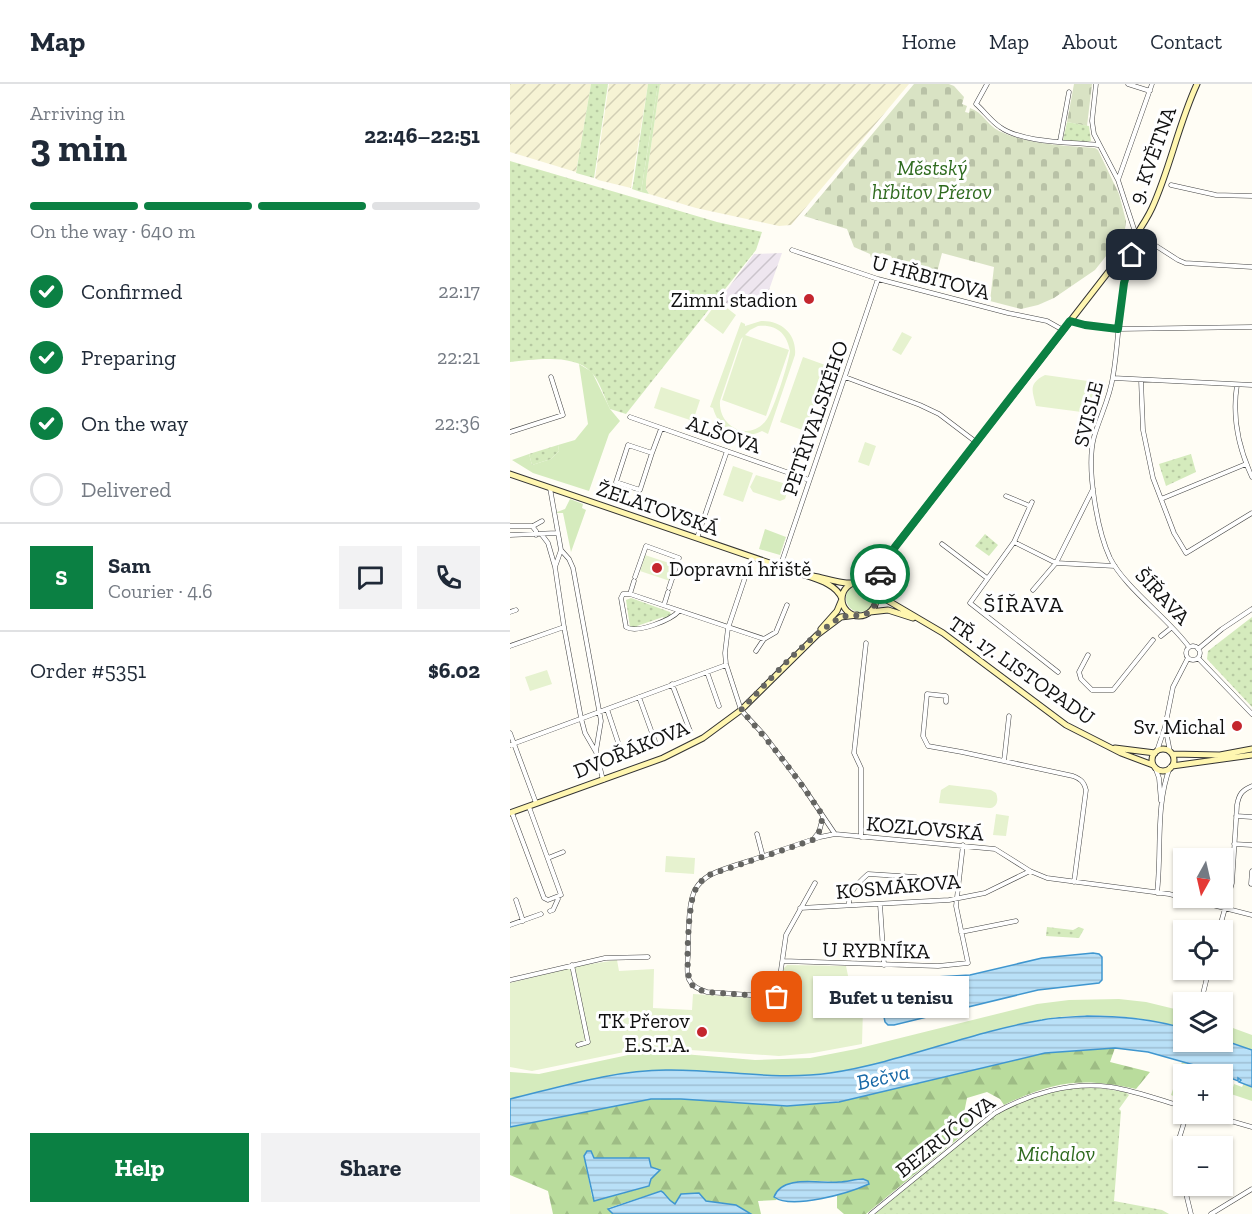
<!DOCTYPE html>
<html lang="en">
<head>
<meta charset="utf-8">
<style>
	:root { --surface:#fff; --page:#f2f2f3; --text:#1f2937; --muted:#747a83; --line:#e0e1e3; --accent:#0b8043 }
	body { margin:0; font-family:"Zilla Slab",serif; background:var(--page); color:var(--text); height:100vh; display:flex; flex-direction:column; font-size:22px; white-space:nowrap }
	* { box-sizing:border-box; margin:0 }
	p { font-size:20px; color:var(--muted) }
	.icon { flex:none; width:33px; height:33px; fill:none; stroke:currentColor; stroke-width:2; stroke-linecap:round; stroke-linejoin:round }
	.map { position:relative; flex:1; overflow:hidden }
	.details { display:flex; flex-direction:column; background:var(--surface); width:510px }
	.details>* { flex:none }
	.needle { width:39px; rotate:188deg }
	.fabs { position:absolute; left:663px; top:764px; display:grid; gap:12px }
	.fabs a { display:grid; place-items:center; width:60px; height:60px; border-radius:0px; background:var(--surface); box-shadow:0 2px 4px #0004; font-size:30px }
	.pin { position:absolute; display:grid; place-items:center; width:51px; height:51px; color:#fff; margin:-26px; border-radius:12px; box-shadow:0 3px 9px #0006 }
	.courier { position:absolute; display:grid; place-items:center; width:60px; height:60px; margin:-30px; border:4px solid #0b8043; border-radius:50%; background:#fff; color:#222; box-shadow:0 2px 8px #0007 }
	.bubble { position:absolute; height:42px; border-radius:0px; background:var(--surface); box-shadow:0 2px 4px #0004; font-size:20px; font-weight:700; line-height:42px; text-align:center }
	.head em { font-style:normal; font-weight:700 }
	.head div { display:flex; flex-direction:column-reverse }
	.head { display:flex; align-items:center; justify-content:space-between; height:102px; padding:0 30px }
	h1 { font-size:39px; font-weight:700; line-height:45px }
	.bar { display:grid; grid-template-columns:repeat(4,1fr); gap:9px 6px; align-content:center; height:72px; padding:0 30px }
	.bar i { height:8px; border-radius:4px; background:var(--line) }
	.bar .on { background:var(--accent) }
	.bar p { grid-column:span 4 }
	.line { display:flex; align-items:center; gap:15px; padding:0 30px; border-top:2px solid var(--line) }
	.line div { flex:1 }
	.round { display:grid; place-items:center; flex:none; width:63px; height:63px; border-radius:0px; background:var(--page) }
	ol { padding:0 30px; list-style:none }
	li { display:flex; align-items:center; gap:18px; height:66px }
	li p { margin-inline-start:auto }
	li .icon { padding:6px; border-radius:50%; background:var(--accent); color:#fff; stroke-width:4 }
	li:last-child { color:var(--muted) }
	li i { width:33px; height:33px; border:3px solid var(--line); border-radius:50% }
	.cta { display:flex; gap:12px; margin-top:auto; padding:12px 30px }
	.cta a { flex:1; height:69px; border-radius:0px; background:var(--accent); color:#fff; font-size:24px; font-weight:700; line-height:69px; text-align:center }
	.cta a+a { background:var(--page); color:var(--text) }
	header { display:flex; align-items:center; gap:36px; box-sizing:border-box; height:84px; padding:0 30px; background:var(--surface); border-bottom:2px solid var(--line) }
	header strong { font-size:28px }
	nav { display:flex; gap:33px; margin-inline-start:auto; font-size:21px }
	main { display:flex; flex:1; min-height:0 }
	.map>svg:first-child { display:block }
	.industrial { fill:url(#industrial-furrows) }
	.farmland { fill:url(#farmland-furrows) }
	.grass { fill:#d5ebbd }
	.forest { fill:url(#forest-firs); fill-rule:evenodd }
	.cemetery { fill:url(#cemetery-stones) }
	.park { fill:url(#park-dots) }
	.pitch { fill:#e6f2cf; fill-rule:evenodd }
	.water { fill:url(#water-rules); stroke:#3f96cf; stroke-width:1.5 }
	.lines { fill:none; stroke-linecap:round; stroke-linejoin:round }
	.minor-casing { stroke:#444; stroke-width:5 }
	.secondary-casing { stroke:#333; stroke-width:7 }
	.minor { stroke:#fff; stroke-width:4 }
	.secondary { stroke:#fff6b0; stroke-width:5 }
	.done { stroke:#646461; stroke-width:6; stroke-dasharray:0 10.8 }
	.route { stroke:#0b8043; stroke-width:8 }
	.poi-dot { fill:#c4262e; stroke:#fff; stroke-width:2 }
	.labels { text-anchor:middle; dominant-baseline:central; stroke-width:6; stroke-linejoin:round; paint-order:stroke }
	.street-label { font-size:21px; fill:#111; stroke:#fff }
	.park-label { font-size:21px; font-style:italic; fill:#2f6b1f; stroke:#fff }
	.poi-label { font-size:21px; fill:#111; stroke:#fff; text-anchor:end }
	.neighbourhood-label { font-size:22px; letter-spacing:1.5px; fill:#111; stroke:#fff }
	.water-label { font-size:22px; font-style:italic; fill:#1768a6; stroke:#fff }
</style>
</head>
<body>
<header>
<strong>Map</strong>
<nav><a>Home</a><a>Map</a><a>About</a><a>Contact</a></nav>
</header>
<main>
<section class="details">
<div class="head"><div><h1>3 min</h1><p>Arriving in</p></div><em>22:46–22:51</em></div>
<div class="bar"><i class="on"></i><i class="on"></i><i class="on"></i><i></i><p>On the way · 640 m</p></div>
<ol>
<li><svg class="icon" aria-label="check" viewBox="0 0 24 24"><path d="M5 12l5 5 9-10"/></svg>Confirmed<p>22:17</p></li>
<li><svg class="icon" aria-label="check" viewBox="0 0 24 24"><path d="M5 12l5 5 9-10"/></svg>Preparing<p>22:21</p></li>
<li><svg class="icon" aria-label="check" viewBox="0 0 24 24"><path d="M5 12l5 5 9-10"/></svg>On the way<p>22:36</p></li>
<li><i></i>Delivered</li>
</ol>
<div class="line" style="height:108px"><b class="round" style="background:var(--accent);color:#fff">S</b><div><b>Sam</b><p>Courier · 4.6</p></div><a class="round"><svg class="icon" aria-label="chat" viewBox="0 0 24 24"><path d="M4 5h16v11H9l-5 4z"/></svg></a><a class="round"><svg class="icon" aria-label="phone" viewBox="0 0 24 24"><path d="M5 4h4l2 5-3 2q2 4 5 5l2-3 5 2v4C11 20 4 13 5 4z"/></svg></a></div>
<div class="line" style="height:78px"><div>Order #5351</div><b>$6.02</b></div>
<div class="cta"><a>Help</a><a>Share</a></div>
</section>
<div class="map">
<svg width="742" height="1130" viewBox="0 0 742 1130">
	<defs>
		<pattern id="industrial-furrows" width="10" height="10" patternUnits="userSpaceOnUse" patternTransform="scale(1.5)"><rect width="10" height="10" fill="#eee6ef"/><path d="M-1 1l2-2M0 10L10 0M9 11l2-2" fill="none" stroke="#cbc4cc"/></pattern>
		<pattern id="farmland-furrows" width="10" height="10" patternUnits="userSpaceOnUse" patternTransform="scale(1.5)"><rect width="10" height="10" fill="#f6f3d4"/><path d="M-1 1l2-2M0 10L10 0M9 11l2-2" fill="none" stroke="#d2cfb5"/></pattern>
		<pattern id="forest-firs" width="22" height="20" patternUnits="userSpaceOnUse" patternTransform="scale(1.5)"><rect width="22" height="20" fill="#b9dc9c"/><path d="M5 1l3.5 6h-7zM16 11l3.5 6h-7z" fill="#9ebc85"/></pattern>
		<pattern id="cemetery-stones" width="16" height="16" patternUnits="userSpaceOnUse" patternTransform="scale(1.5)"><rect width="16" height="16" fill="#d9e3c4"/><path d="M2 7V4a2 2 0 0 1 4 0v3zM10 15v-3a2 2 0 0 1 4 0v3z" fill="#b9c2a7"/></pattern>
		<pattern id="park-dots" width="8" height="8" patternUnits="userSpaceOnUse" patternTransform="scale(1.5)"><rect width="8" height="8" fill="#d5ebbd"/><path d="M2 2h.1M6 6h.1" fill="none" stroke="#b6c8a1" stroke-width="1.8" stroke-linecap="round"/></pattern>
		<pattern id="water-rules" width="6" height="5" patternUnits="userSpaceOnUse" patternTransform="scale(1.5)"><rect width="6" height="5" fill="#b9e0f7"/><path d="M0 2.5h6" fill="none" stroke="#9ebfd3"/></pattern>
	</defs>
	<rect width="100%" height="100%" fill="#fffdf5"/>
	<path class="industrial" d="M 272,169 L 253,223 L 231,216 L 224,224 L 210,215 L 244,170 Z"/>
	<path class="farmland" d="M 0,0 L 81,0 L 66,88 L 0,68 Z
		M 99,0 L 138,0 L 121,104 L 88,96 L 85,94 Z
		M 150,0 L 399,0 L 281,141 L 269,142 L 186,124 L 139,110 L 136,105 L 136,97 Z"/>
	<path class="grass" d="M 148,0 L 150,0 L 136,97 L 136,105 L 139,110 L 131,108 Z
		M 69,280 L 82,288 L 100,325 L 110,337 L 99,350 L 79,407 L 23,389 L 2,376 L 19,370 L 22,381 L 41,375 L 49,367 L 48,361 L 65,356 L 78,340 Z
		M 60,415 L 73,420 L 72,424 L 76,426 L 61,468 L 53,429 L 47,429 L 47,428 L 55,425 Z
		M 255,445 L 276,453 L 270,471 L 249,465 Z
		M336 514a14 14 0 1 1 28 0a14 14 0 1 1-28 0Z
		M 609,915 L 636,918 L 673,927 L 673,944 C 629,931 576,927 530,936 C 456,951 385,981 310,990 C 264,996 219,989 174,986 C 115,983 56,1001 0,1015 L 0,988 L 29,990 L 118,971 L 140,969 L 161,969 L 245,976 L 300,974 L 346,965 L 527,920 L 559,916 Z
		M 712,940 L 742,951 L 742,966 L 713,956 Z
		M 672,978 L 710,990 L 674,990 L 673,1012 L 672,1013 L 673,1016 L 661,1011 Z
		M 734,999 L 742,1003 L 742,1017 L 721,1010 L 724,1000 L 732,1003 Z"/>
	<path class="forest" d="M 605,964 L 600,978 L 640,988 L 626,1005 C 572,993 544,997 494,1021 L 490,1015 L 477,1008 L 457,1014 L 454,1029 L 466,1040 L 356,1130 L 334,1130 L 327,1124 L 327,1110 L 335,1107 L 328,1098 C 306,1097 278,1092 264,1113 L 267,1116 L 248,1117 L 251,1130 L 241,1130 L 226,1121 L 196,1117 L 189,1109 L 171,1110 L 165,1120 L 157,1115 L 151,1107 L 98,1124 L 103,1130 L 43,1130 L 38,1107 L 0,1091 L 0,1043 L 141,1015 L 171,1015 L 277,1022 L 329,1018 L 535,969 ZM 81,1067 L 84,1074 L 108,1075 L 145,1084 L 139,1102 L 89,1116 L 82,1113 L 74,1072 Z"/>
	<path class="cemetery" d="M 404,0 L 439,0 L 444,2 L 454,13 L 452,20 L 457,22 L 455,28 L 459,29 L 460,24 C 474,29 477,41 489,47 C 519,61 552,61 585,64 L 588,66 L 609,110 L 616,137 L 613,161 L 604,162 L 585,186 L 544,214 L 528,221 L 511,225 L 480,217 L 484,183 L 432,169 L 425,196 L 398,189 L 394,182 L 388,185 L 381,172 L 372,169 L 361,174 L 360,170 L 344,163 L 337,145 L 294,132 Z
		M 564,0 L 582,0 L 577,42 L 557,38 Z"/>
	<path class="park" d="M 81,0 L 98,0 L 84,94 L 66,89 Z
		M 138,0 L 148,0 L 131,108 L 122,105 L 123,101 Z
		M 557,38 L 579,42 L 581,57 L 576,58 L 553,56 Z
		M 0,77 L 207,138 L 252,148 L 246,166 L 116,330 L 100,325 C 95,315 89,295 81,288 C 63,269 24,276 0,278 Z
		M 48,361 L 49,367 L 41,375 L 22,381 L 19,370 Z
		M 681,370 L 686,388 L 656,402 L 649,380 Z
		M 475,450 L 488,461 L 479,472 L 465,462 Z
		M 121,514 L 160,528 L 162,533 L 155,536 L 153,533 L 127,542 L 129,546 L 120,543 L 116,516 Z
		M 742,533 L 742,623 L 697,575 L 698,567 Z
		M 537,843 L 563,846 L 569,843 L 574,845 L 569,854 L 536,852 Z
		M 581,1003 L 616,1008 L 619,1011 L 609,1025 L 611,1027 L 604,1117 L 652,1126 L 659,1130 L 365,1130 L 482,1033 C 512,1014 544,1005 581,1003 Z"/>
	<path class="pitch" d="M 208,217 L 226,231 L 213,250 L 194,236 Z
		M 251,237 C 271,236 287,250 285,271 L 258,350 L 252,347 C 230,358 210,348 203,324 L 200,323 L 231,238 L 235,240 L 235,242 ZM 248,242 C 267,240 277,250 280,267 C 278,281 264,324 257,335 C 241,359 208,344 210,317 L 231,255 L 233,253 L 212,316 L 256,332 L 279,266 L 235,251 L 240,246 Z
		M 392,248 L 402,253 L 391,271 L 382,266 Z
		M 293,273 L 318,282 L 295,347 L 270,338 Z
		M 535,291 L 585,298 L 585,301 L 579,300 L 583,311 L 578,323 L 580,324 L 579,329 L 526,322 C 523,308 517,300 535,291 Z
		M 151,303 L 190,316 L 183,337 L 144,324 Z
		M 355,358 L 366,362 L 359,382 L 348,378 Z
		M 223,382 L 243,389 L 233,418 L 213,411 Z
		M 246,391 L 276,400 L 278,405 L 275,415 L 270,417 L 243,408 L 240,403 Z
		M 135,471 L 165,481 L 160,497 L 130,487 Z
		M 37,586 L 42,600 L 20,607 L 15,593 Z
		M 439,701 L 481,706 L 486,709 C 489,716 487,724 479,724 L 429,719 L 431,706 Z
		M 486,730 L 499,732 L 496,752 L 483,751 Z
		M 156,772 L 185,774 L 184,790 L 155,788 Z
		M 107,876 L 109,887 L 144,885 L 143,924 L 182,926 L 183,910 L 271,916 L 274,884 L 277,881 L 336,882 L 342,911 L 353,924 L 352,960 L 303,969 L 269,972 L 151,964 L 124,966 L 22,987 L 0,983 L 0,899 L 68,882 Z"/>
	<path class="water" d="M 583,869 L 589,870 L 592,873 L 592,896 L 589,899 L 528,906 L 384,941 L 378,941 L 375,938 L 370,913 L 381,906 L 391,895 L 460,891 L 532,874 Z
		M 577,932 C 610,932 642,935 673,944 L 674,957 L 713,956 L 742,966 L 742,1003 L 729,998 L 731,996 L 728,994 L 728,997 L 698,985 L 638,968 L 605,964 L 535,969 L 329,1018 L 277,1022 L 171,1015 L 141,1015 L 0,1043 L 0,1015 C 50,1003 105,986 156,986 C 211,985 265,997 320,989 C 392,978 460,948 532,936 C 547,933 562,933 577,932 Z
		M 77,1067 L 81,1067 L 84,1074 L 139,1074 L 141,1083 L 150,1086 L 141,1095 L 139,1102 L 84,1117 L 74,1072 Z
		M 353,1095 L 358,1097 L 359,1100 C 339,1109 282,1126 264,1113 C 272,1090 311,1100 329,1098 C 337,1098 345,1095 353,1095 Z
		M 151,1107 C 156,1109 156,1115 165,1120 L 171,1110 L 189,1109 L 196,1117 L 226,1121 L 241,1130 L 103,1130 L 98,1125 Z"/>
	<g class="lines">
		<g class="minor-casing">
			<path id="minor" d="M 477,0 L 466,20 C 474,27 481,37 490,43 C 512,59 561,58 588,61
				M 586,0 L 582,37 L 584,50 L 608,96 L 626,151
				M 618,0 L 640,7
				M 550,57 L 559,8
				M 608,96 L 642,0
				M 661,101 L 706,111 L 742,112
				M 640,158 L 668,176 L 675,179 L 742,183
				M 282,166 L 368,195 L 498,229 L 537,237 L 553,246
				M 622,171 C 608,209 610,251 603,292 C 600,314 590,332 584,353 C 576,383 587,446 600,474 C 615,504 658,534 679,563
				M 561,237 L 575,241 L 608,245 L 742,243
				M 335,293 L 410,321 L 429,330 L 466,358
				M 603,294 L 742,301
				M 631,296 L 633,346 L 643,394 L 664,449 L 676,469 L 742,429
				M 727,301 C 722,332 729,365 742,393
				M 120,333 L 299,396
				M 0,348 L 53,331 L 41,293
				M 118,361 L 142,369 L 130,406 L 106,398 Z
				M 142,369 L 151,345
				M 40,404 L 51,466 L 45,483 L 54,543 L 71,634 L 75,649 L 86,668 L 93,696
				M 496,412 L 520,422
				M 651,415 L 736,380
				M 522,418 L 504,458 L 460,519 L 548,588
				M 0,442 L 22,442 L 26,447 L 26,451
				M 23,442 L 32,437
				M 0,451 L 47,449
				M 32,451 L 38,459 L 45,483
				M 187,454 L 217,367
				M 504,458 L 546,479 L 605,482
				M 432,460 L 477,494
				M 51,466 L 59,475 L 63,484 L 91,637 L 86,667
				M 242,473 L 218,544 L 215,569 L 216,580 L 231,626 L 254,651 L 292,701 L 325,750
				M 270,483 L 368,195
				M 125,493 L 136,462 L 169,474 L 159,504
				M 523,506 L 546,479 L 583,405
				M 120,510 L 124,497
				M 154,521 L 158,508
				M 169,527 C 161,536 127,550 116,543 L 111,514 L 113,510 L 120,510 L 254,555 L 266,548 L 277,521
				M 0,528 L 6,526
				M 651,552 L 661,544
				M 0,562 L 54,543
				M676 569a7 7 0 1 1 14 0a7 7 0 1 1-14 0Z
				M 688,565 L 712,545 L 742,525
				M 246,567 L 254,555
				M 578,571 L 569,588 L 571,595 L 582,606 L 603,606 L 643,556
				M 688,574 L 742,630
				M 197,588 L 209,622
				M 162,600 L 180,647
				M 129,613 L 146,660
				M 436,618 L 436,612 L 417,610 L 413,652 L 418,662 L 452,668 L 563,692 C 571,695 574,698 576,706 L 564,798
				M 97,625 L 113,673
				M 656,647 L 660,668
				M 0,649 L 26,719
				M 0,661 L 216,581
				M 647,667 L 655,643 L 663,603 L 678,574
				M 494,677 L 499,632
				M 645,683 L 649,694 L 651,717
				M 2,729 L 34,814 L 38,816 L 51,811 L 19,723
				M 726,732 L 742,733
				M 247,750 L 253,773
				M 305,753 L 309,748 L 313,733
				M 351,753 L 351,684 L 344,669 L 356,559
				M 724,760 L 742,761
				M 38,774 L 53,768
				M 305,799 L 276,851 L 267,913 L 197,908 C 176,902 176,892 178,872 C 179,854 177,818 186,804 C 190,798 195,794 200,791 C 212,785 226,781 239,777 C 263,769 286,761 310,753 L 325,750 L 485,765 L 520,787 L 537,794 L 659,810 L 742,831
				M 741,800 L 742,787
				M 647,809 C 652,768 645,722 660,683
				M 6,816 L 13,837
				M 370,820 L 374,881
				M 339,821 C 338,808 348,799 358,790 L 406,793
				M 290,824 L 439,816 L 475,809 L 520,787
				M 40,827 L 43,826 L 48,815 L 47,813
				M 0,841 L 31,830
				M 709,846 L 722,799 L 727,721 C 729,710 732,706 742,702
				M 451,848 L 506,837
				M 273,877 L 428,882 L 458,879 L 446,822 L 453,761
				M 62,881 L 78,958 L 68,961
				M 0,896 L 95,874 L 138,873
				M 691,918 L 699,885
				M 677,1029 L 668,1058 L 667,1073 L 681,1130
				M 693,1029 L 742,1043
				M 361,1130 L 485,1029 C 519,1010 561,997 601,1003 C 626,1007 650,1016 674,1023
				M 701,1130 L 742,1105"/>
		</g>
		<g class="secondary-casing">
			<path id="secondary" d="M 0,390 L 286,488 C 301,494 326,498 332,515 L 327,527 L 311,545
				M 303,492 C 316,494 335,502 348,498 C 358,495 367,483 375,476
				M332 515a17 17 0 1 1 34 0a17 17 0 1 1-34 0Z
				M 360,528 L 378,526 L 403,534
				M 605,664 L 645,669
				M642 676a11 11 0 1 1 22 0a11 11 0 1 1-22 0Z
				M 662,670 L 710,671 L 742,665
				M 643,681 L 611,669 L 556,641 L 433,549 L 365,509 C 365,493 376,476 385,463 L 620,160 C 628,148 636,137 642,124 C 660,85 668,41 687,0
				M 662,682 L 742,671
				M 0,729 L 153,674 L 193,654 L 231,626 L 307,551 L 331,533 L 347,531"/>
		</g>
		<use href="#minor" class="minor"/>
		<use href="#secondary" class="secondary"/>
	</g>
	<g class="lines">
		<path class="done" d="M 267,913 L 197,908 C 190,906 184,905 181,899 C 174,889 179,821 184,809 C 187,801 192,796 199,791 L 303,756 L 309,748 L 313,732 C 288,694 261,659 231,626 C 261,595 291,559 328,535 C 339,528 354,536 362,525 C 370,516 362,502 370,490"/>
		<path class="route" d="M 370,490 L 385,463 L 560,237 L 575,241 L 608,245 L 614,199 L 622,171"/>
	</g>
	<g class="poi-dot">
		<circle cx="299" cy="215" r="6"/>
		<circle cx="147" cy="484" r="6"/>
		<circle cx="727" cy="642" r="6"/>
		<circle cx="192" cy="948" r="6"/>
	</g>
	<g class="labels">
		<g class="street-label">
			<text transform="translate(642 71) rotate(-70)">9. KVĚTNA</text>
			<text transform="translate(421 193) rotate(15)">U HŘBITOVA</text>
			<text transform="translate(578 330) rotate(-76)">SVISLE</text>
			<text transform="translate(305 334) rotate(-71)">PETŘIVALSKÉHO</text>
			<text transform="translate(214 350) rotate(19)">ALŠOVA</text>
			<text transform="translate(148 424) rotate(19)">ŽELATOVSKÁ</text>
			<text transform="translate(653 512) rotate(47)">ŠÍŘAVA</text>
			<text transform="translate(512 586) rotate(35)">TŘ. 17. LISTOPADU</text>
			<text transform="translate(121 665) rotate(-22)">DVOŘÁKOVA</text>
			<text transform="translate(415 744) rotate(5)">KOZLOVSKÁ</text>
			<text transform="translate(388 802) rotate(-5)">KOSMÁKOVA</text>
			<text transform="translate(366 866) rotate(1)">U RYBNÍKA</text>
			<text transform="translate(435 1052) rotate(-38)">BEZRUČOVA</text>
		</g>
		<g class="park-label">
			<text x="422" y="83">Městský<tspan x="422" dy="24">hřbitov Přerov</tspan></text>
			<text x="546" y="1069">Michalov</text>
		</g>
		<g class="poi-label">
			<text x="287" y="215">Zimní stadion</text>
			<text x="159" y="484" text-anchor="start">Dopravní hřiště</text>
			<text x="715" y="642">Sv. Michal</text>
			<text x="180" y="936">TK Přerov<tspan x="180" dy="24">E.S.T.A.</tspan></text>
		</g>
		<g class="neighbourhood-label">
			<text x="514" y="520">ŠÍŘAVA</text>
		</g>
		<g class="water-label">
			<text transform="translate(373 993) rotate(-13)">Bečva</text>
		</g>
	</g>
</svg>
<div class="fabs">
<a><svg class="needle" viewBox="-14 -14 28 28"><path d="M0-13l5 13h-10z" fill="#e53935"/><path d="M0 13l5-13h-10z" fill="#747a83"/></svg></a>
<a><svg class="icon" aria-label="locate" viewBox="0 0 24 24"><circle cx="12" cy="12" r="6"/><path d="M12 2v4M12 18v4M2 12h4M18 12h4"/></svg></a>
<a><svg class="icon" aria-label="layers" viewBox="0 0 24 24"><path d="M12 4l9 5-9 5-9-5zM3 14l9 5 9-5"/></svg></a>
<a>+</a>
<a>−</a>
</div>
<div class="pin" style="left:267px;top:913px;background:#ea580c"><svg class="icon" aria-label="bag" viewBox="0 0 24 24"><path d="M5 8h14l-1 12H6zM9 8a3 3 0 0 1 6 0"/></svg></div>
<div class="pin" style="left:622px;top:171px;background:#1f2937"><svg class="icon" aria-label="home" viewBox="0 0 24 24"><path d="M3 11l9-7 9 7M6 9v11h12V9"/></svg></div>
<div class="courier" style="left:370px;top:490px"><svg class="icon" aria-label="car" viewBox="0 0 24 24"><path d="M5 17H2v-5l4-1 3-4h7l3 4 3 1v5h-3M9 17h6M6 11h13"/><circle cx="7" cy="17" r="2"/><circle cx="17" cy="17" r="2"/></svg></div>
<div class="bubble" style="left:303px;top:892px;width:156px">Bufet u tenisu</div>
</div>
</main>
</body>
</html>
